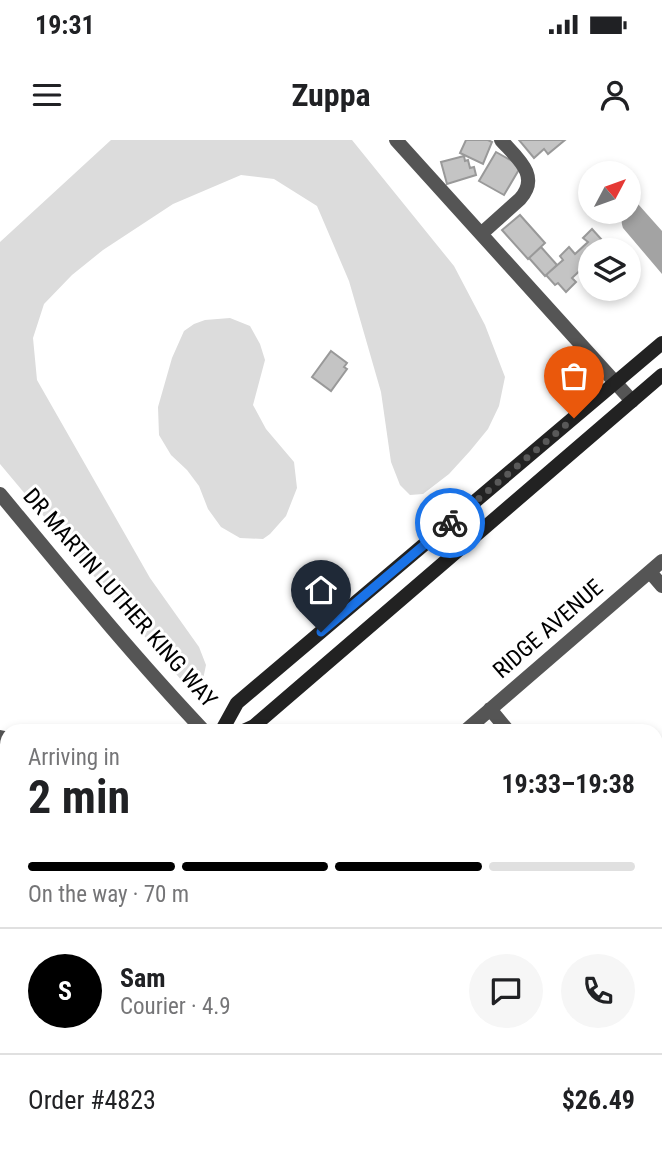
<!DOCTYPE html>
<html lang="en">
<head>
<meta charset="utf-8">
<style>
	:root { --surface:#fff; --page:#f6f6f6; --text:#202124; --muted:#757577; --line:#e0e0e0; --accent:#000 }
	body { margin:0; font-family:"Roboto Condensed",sans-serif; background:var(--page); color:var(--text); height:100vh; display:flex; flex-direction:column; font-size:26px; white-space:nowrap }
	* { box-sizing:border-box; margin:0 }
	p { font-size:23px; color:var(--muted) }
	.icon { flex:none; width:38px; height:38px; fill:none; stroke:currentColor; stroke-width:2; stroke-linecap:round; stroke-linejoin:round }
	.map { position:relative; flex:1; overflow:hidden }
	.side { position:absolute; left:0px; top:584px; width:663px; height:436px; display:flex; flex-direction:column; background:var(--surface); border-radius:21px 21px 0 0; box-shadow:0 4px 10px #0003 }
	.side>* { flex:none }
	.needle { width:46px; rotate:49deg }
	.buttons { position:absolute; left:578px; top:21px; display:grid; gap:14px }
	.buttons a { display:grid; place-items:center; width:63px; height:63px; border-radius:50%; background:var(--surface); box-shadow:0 4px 10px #0003; font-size:35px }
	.pin { position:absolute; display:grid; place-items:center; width:60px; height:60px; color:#fff; margin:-72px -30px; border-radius:50% 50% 50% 0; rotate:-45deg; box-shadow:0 0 7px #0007 }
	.pin .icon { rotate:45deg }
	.courier { position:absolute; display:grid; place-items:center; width:70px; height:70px; margin:-35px; border:5px solid #1a73e8; border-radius:50%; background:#fff; color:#222; box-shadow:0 2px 9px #0007 }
	.summary em { font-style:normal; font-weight:700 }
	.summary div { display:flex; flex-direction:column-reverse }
	.summary { display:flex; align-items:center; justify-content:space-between; height:119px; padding:0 28px }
	h1 { font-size:46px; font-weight:700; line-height:52px }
	.bar { display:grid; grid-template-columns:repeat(4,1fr); gap:10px 7px; align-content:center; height:84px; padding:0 28px }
	.bar i { height:9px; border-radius:5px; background:var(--line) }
	.bar .selected { background:var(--accent) }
	.bar p { grid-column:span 4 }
	.line { display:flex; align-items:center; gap:18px; padding:0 28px; border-top:2px solid var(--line) }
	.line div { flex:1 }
	.round { display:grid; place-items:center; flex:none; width:74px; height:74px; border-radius:37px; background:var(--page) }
	.status { display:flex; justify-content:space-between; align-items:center; height:49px; padding:0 35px; background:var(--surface); direction:ltr }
	.status svg { height:19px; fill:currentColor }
	header { display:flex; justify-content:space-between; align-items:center; height:91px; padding:0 28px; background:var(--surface); font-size:32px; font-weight:700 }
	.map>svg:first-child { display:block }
	.green { fill:#dcdcdc }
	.water { fill:#a3a3a3 }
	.building { fill:#c4c4c4; stroke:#999; stroke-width:2 }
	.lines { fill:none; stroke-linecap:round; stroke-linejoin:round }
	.minor { stroke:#555; stroke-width:14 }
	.tertiary { stroke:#555; stroke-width:14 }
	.secondary { stroke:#222; stroke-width:14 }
	.done { stroke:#595959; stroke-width:7; stroke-dasharray:0 12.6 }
	.route { stroke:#1a73e8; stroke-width:9 }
	.labels { text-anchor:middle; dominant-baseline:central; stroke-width:6; stroke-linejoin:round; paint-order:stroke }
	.street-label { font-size:23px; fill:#000; stroke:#fff }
</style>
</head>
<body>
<div class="status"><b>19:31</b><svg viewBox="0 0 49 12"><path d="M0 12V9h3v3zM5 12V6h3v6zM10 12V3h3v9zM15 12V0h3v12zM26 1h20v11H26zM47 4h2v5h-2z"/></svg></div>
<header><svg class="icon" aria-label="menu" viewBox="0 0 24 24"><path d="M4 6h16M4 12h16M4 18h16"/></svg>Zuppa<svg class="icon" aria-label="person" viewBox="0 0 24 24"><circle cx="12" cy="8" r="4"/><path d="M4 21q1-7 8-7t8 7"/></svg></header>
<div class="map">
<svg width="662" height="1020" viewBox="0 0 662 1020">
	<rect width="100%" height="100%" fill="#fff"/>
	<path class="green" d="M 111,0 L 352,0 L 454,126 L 485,185 L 505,237 L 499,266 L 488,289 L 470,311 L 449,334 L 423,354 L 410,355 L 400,345 L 391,322 L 381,252 L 349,141 L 317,66 L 274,39 L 241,35 L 173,64 L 103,110 L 72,135 L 44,164 L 33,198 L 37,240 L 150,438 L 199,507 L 206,525 L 202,544 L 192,548 L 182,541 L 0,324 L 0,102 Z
		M 230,178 L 250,186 L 260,204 L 265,220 L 253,265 L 266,289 L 294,322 L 297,348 L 286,376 L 270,394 L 263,399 L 240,398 L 221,387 L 208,369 L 199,346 L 187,330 L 171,315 L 159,295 L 158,267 L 172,218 L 184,191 L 194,184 L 205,180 Z"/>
	<path class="water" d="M 634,64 L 638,64 L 662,91 L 662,134 L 623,88 C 621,82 621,77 624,72 L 628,72 L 628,67 Z"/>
	<path class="building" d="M 466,0 L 488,0 L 492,2 L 483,24 L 460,13 Z
		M 519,0 L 565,0 L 548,14 L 544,9 L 534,18 Z
		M 496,12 L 521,26 L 504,55 L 479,41 Z
		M 464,16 L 465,21 L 468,20 L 470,28 L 474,27 L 476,35 L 447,44 L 441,22 Z
		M 520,75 L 545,103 L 528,119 L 502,90 Z
		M 592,89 L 611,110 L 590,110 L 590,121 L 572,138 L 576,142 L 566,152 L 558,143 L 555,145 L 546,135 L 563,120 L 560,116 L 569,107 L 575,114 L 588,102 L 583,98 Z
		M 541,107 L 557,125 L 545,136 L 529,118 Z
		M 331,211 L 347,223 L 344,227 L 347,229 L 331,251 L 312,237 Z"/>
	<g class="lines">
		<path class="minor" d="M 396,0 L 481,94 L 520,59 C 541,36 517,18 501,0
			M 481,94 L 632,261
			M 650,432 L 662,446
			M 490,569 L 509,592
			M 464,592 L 662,421
			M 0,597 L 5,598
			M 656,774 L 662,783
			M 279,1013 L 284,1020
			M 521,1013 L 523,1020
			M 15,1020 L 21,1013"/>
		<path class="tertiary" d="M 0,354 C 67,435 133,516 205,592"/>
		<path class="secondary" d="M 221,592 L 237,563 L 662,203
			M 241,592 L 254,586 L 662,235
			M 0,793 L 7,787"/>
	</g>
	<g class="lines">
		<path class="done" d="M 450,383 L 574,278"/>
		<path class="route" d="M 321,492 L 450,383"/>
	</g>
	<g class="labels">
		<g class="street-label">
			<text transform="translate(120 458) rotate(49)">DR MARTIN LUTHER KING WAY</text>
			<text transform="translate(548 489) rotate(-41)">RIDGE AVENUE</text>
		</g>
	</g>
</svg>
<div class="buttons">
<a><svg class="needle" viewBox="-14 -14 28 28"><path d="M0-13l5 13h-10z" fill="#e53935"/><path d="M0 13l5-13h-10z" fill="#757577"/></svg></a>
<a><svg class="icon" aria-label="layers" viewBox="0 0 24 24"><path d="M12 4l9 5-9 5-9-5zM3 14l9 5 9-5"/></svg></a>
</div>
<div class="pin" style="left:574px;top:278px;background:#ea580c"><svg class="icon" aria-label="bag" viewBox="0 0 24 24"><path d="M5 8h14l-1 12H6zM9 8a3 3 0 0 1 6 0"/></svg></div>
<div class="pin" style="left:321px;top:492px;background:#1f2937"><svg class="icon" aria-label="home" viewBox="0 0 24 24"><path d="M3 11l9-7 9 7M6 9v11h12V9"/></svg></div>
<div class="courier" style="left:450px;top:383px"><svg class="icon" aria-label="bike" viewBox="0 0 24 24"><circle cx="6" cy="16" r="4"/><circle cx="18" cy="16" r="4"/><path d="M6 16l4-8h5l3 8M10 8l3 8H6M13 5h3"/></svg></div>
<section class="side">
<div class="summary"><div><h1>2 min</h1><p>Arriving in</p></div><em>19:33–19:38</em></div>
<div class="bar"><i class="selected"></i><i class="selected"></i><i class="selected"></i><i></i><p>On the way · 70 m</p></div>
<div class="line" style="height:126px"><b class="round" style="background:var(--accent);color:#fff">S</b><div><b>Sam</b><p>Courier · 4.9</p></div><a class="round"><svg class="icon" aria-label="chat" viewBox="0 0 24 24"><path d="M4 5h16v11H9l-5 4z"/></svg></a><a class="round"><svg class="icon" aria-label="phone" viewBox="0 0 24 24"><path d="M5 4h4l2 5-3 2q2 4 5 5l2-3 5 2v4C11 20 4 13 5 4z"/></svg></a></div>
<div class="line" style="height:91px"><div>Order #4823</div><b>$26.49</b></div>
</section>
</div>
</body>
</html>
